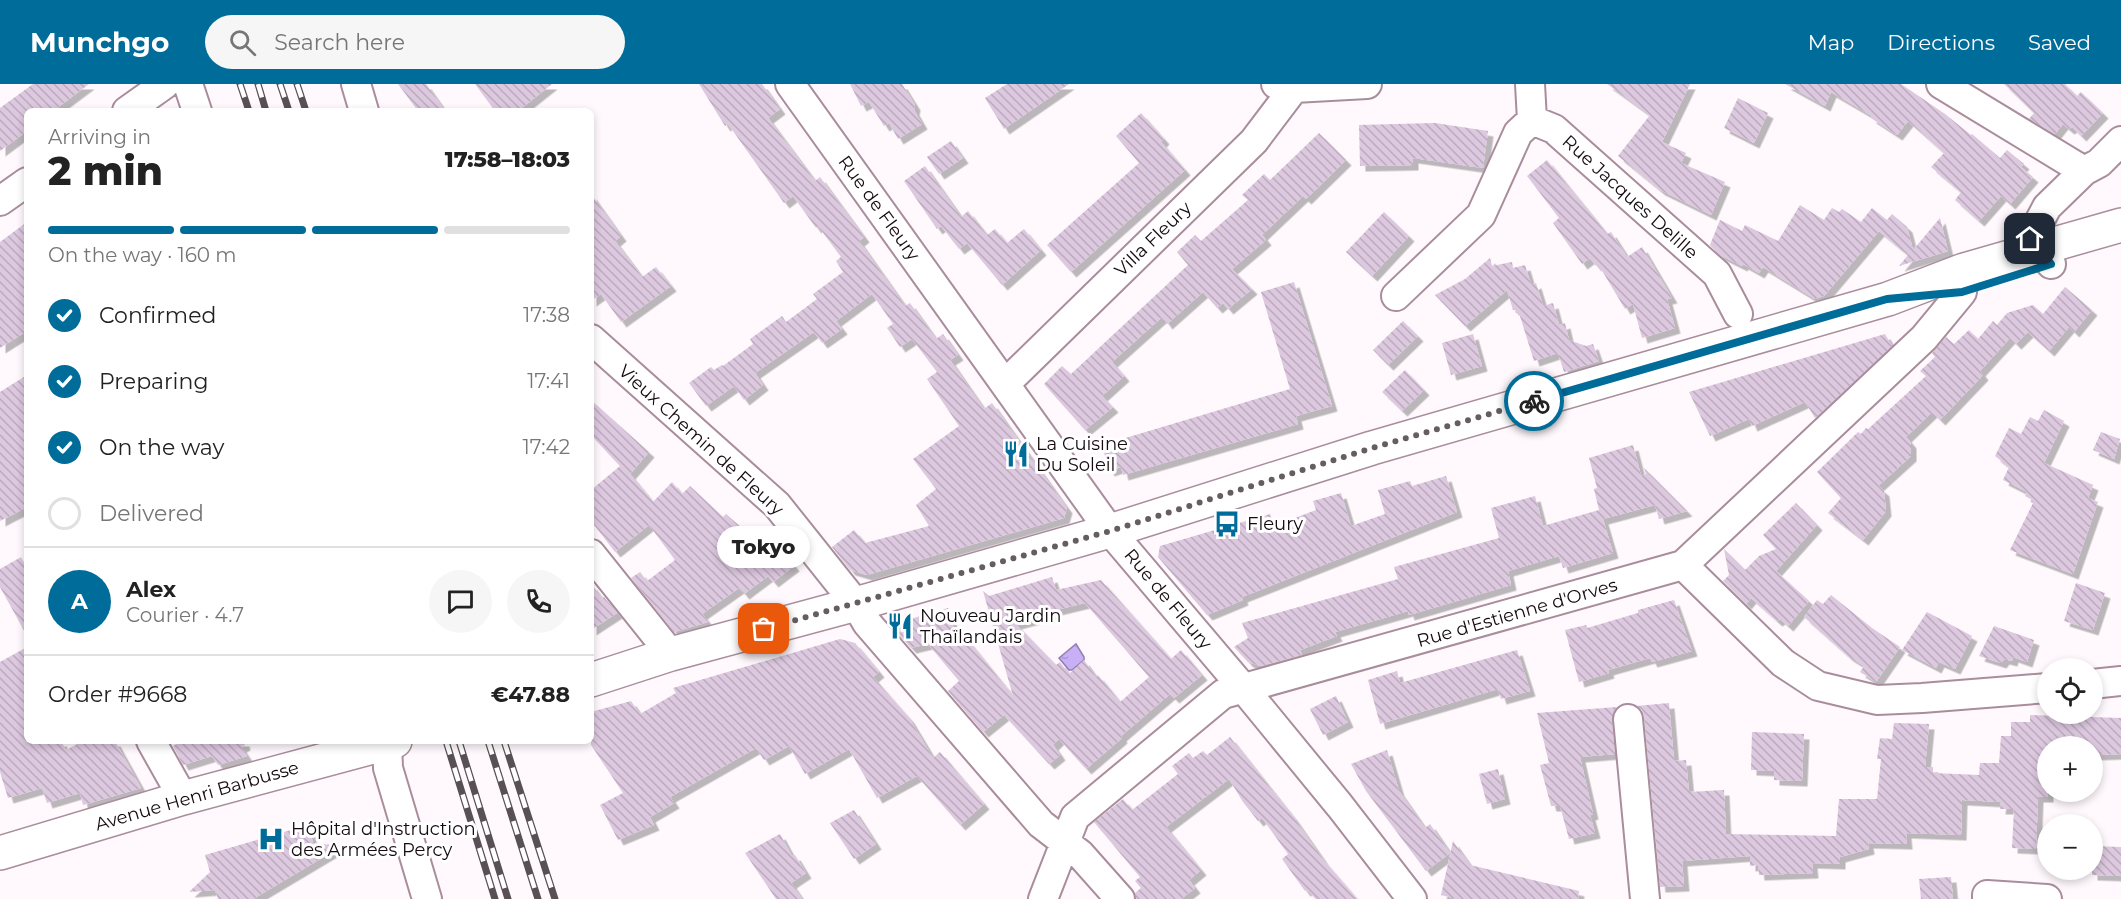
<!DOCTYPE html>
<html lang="en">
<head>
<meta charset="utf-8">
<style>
	:root { --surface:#fff; --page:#f6f6f6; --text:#222; --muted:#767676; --line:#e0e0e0; --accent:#006c99 }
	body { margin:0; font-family:Montserrat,sans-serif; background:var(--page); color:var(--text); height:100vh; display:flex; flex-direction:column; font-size:22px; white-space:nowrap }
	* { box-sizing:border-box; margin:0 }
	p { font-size:20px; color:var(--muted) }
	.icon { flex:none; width:33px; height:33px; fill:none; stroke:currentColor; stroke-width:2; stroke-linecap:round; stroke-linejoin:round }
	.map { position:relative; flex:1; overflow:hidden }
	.drawer { position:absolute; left:24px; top:24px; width:570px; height:636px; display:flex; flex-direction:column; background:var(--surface); border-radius:9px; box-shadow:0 3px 9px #0003 }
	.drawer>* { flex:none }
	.tools { position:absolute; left:2037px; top:574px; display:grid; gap:12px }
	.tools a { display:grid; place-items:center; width:66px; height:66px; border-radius:50%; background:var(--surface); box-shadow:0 3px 9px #0003; font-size:30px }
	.pin { position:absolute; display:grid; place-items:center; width:51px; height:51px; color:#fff; margin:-26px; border-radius:12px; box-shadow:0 3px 9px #0006 }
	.courier { position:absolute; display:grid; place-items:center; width:60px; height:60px; margin:-30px; border:4px solid #006c99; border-radius:50%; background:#fff; color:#222; box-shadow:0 2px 8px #0007 }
	.bubble { position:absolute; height:42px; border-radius:21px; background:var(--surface); box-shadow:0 3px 9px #0003; font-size:20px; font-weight:800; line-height:42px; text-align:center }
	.headline em { font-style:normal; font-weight:800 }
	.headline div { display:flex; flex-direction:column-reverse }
	.headline { display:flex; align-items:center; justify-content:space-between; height:102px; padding:0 24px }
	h1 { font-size:39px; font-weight:800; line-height:45px }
	.bar { display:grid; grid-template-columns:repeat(4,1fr); gap:9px 6px; align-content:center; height:72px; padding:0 24px }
	.bar i { height:8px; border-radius:4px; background:var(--line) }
	.bar .current { background:var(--accent) }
	.bar p { grid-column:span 4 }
	.line { display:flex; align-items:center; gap:15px; padding:0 24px; border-top:2px solid var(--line) }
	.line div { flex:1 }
	.round { display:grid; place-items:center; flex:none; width:63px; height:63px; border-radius:32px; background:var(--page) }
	ol { padding:0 24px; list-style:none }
	li { display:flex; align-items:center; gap:18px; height:66px }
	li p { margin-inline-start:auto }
	li .icon { padding:6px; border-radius:50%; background:var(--accent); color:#fff; stroke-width:4 }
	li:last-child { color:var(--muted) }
	li i { width:33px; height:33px; border:3px solid var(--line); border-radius:50% }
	header { display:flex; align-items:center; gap:36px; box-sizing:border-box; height:84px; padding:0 30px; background:var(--accent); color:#fff }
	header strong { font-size:28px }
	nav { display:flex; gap:33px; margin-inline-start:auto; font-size:21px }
	.search { width:420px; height:54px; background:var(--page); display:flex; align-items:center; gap:15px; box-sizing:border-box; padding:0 21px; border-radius:33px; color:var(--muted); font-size:22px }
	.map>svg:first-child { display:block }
	.water { fill:url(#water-ripples); stroke:#937eb1; stroke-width:1.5 }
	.building { fill:url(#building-back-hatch); fill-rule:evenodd; filter:url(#shadow) }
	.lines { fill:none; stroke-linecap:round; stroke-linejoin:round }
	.minor-casing { stroke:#a98d9c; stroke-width:32 }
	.major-casing { stroke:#a98d9c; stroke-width:36 }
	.minor { stroke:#fff; stroke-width:28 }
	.major { stroke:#fff; stroke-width:33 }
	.rail-casing { stroke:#595056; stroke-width:7 }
	.rail { stroke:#fff; stroke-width:4.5; stroke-dasharray:14; stroke-linecap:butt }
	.done { stroke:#665d63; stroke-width:6; stroke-dasharray:0 10.8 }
	.route { stroke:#006c99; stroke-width:8 }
	.labels { text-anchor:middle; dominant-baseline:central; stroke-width:6; stroke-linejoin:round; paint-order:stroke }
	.street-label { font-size:18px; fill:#140a10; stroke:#fff }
	.poi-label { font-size:18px; fill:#140a10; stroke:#fff; text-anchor:start }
</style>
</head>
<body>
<header>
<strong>Munchgo</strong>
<div class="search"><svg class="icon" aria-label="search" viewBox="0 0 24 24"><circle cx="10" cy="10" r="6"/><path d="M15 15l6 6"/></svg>Search here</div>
<nav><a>Map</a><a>Directions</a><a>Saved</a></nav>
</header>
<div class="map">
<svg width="2121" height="815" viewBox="0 0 2121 815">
	<defs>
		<pattern id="water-ripples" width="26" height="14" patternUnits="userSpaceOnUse" patternTransform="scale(1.5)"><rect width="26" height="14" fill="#c9b0f6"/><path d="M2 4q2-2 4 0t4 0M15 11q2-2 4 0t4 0" fill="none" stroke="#ac96d2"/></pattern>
		<pattern id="building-back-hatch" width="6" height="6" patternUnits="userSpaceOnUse" patternTransform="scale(1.5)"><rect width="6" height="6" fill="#dcc8df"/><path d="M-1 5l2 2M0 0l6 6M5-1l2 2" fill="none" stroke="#bcaabe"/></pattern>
		<filter id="shadow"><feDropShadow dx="5.5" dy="5.5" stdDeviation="0" flood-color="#0004"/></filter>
	</defs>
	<rect width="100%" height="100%" fill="#fff8fc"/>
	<path class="water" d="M 1076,560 L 1084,573 L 1084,576 L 1072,586 L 1069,586 L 1059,574 Z"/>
	<path class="building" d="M 33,0 L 89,0 L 53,27 L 27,27 L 27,47 L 0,67 L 0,24 Z
		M 398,0 L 426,0 L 445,27 L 418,27 Z
		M 475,0 L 552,0 L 518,27 L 495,27 Z
		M 699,0 L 762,0 L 780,25 L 768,34 L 815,97 L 820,93 L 864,153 L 859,157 L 905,222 L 910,219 L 936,255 L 943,250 L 958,271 L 950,276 L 984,325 L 992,319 L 1067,424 L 1064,434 L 867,491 L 850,486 L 832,463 L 854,446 L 865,459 L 929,442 L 916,421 L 936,405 L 913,375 L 959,342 L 927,295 L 937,288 L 912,255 L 900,263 L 887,244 L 893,240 L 872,210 L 836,237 L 842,245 L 822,259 L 814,248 L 755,289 L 763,301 L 744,316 L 734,302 L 706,322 L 689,299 L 711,283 L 714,286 L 722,281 L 723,282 L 753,260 L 750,255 L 782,232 L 786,238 L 817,215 L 813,210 L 843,188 L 836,177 L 841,173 L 818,142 L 816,144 L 793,112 L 784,119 L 728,40 L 725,42 Z
		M 850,0 L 902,0 L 915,21 L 914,26 L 922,40 L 898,55 L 889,39 L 884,42 L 869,18 L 861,22 Z
		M 1007,0 L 1069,0 L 1004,45 L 985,14 Z
		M 1607,0 L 1690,0 L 1662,58 L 1686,69 L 1681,79 L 1725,98 L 1711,131 L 1660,106 L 1618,72 L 1650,31 Z
		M 1785,0 L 1901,0 L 1945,30 L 1971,51 L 1972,50 L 2000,74 L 2007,66 L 2024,80 L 2021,83 L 2033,93 L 2010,120 L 2001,112 L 1979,137 L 1955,116 L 1961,108 L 1931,83 L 1944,69 L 1908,37 L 1897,51 L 1871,34 L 1872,32 L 1831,8 L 1825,22 Z
		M 2004,0 L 2065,0 L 2077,12 L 2081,8 L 2103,29 L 2081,52 L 2072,43 L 2069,45 L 2063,40 L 2055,50 L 2029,35 L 2034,29 Z
		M 1738,14 L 1768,29 L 1754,59 L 1724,44 Z
		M 1141,29 L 1164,55 L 1161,58 L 1185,86 L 1071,188 L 1047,161 L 1139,79 L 1116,52 Z
		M 1435,39 L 1488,47 L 1483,84 L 1413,74 L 1413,81 L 1360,82 L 1359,41 Z
		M 1319,49 L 1346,76 L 1306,115 L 1303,112 L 1262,151 L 1266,156 L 1232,185 L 1252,205 L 1228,225 L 1223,219 L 1217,224 L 1203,208 L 1167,240 L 1162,233 L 1112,278 L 1124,292 L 1102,312 L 1113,323 L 1085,346 L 1044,300 L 1062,282 L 1071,290 L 1188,181 L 1177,168 L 1195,151 L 1201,157 L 1248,116 L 1242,111 L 1264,90 L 1270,96 Z
		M 951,57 L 963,74 L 939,90 L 927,73 Z
		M 1547,76 L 1607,150 L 1611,148 L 1627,173 L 1642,163 L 1672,214 L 1667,215 L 1675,244 L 1642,254 L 1633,220 L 1625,225 L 1598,180 L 1596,182 L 1590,174 L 1582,180 L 1553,139 L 1559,134 L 1527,92 Z
		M 925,82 L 961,133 L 968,127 L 987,151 L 995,145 L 1007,159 L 1024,145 L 1041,166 L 1002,201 L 967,159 L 959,165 L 941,142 L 937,145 L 904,97 Z
		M 591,110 L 621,152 L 615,157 L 642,193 L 656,183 L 671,202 L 621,238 L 601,210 L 591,217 Z
		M 1800,121 L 1824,136 L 1832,124 L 1839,128 L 1842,125 L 1861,138 L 1872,124 L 1887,136 L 1892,130 L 1907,143 L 1913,166 L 1940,134 L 1948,167 L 1899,182 L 1908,171 L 1879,147 L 1824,212 L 1815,215 L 1763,183 L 1759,189 L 1743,180 L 1742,182 L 1720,171 L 1710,161 L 1720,136 L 1742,147 L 1745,141 L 1778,157 Z
		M 1384,128 L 1409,152 L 1372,192 L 1346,168 Z
		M 27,138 L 27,247 L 0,264 L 0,158 Z
		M 1490,174 L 1492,182 L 1512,178 L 1513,184 L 1525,181 L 1531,201 L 1536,199 L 1543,222 L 1553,219 L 1559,241 L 1565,239 L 1569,256 L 1586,262 L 1593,260 L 1599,277 L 1564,288 L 1558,269 L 1534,277 L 1519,229 L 1516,229 L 1515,226 L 1513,226 L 1507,206 L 1465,242 L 1435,211 L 1465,195 Z
		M 1294,198 L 1332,322 L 1296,332 L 1298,340 L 1123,391 L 1121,383 L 1109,387 L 1102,361 L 1290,305 L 1261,208 Z
		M 2065,203 L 2092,226 L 2074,248 L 2069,243 L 2049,267 L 2028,248 L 2016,260 L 2010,254 L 1980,287 L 1983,291 L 1940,336 L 1932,328 L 1906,353 L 1911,359 L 1911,372 L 1878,402 L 1884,407 L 1886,427 L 1863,456 L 1828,429 L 1841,414 L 1817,388 L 1858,348 L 1861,350 L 1866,344 L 1868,345 L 1926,292 L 1920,287 L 1935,273 L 1932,269 L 1946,253 L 1954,260 L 1969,246 L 1978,255 L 1993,237 L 1997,241 L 2007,229 L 2033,221 L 2043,230 Z
		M 1403,237 L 1418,252 L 1388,281 L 1373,266 Z
		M 1473,250 L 1482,282 L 1451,291 L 1442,259 Z
		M 1885,250 L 1892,262 L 1815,334 L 1805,318 L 1752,342 L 1749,335 L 1710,352 L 1689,308 Z
		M 1405,286 L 1424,306 L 1402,327 L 1382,308 Z
		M 27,291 L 27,423 L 0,437 L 0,308 Z
		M 591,316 L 649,368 L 630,390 L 653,418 L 672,398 L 682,410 L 690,402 L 723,433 L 726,430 L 743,445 L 748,442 L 762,466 L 775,457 L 794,482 L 773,498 L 768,492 L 744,510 L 739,504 L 702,530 L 708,538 L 674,548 L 631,494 L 640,488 L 647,497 L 675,476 L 649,441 L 615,468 L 591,437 L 591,406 L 620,382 L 591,351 Z
		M 2044,326 L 2064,337 L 2044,379 L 2093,401 L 2088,414 L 2098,418 L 2073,490 L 2010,466 L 2034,417 L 2025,412 L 2027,408 L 2003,396 L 2009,383 L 1995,372 L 2009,344 L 2021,350 L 2030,333 L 2038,337 Z
		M 2101,348 L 2120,355 L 2114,375 L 2093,366 Z
		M 1633,361 L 1641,392 L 1646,390 L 1644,384 L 1687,427 L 1659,435 L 1655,421 L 1603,435 L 1613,469 L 1563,484 L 1559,472 L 1508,487 L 1511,501 L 1409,531 L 1408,527 L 1335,548 L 1337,552 L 1300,566 L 1302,571 L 1260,582 L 1248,578 L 1234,563 L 1248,554 L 1242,539 L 1398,495 L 1394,483 L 1499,454 L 1491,424 L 1535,412 L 1543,442 L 1599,426 L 1594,405 L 1597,404 L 1589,374 Z
		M 1446,392 L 1457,428 L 1242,513 L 1243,516 L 1207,531 L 1158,473 L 1160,462 L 1270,430 L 1274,442 L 1316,426 L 1313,417 L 1341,409 L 1351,442 L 1385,430 L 1378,406 L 1410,397 L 1412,402 Z
		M 1796,419 L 1817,441 L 1776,487 L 1809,517 L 1788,542 L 1780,535 L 1777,537 L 1751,514 L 1746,520 L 1723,497 L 1729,491 L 1724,465 L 1745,486 L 1759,472 L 1776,465 L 1763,451 Z
		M 21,473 L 27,484 L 27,552 L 0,503 L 0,485 Z
		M 1052,493 L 1056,506 L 1101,496 L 1171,575 L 1181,566 L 1202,591 L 1174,614 L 1170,610 L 1121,652 L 1122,654 L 1086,685 L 1059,655 L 1053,661 L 1060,671 L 1049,680 L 1004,631 L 983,648 L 948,607 L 959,597 L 928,560 L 911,564 L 890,541 L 948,524 L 958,559 L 966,554 L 1013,612 L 983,507 L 989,512 ZM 1085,519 L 1149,593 L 1120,618 L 1098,591 L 1096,593 L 1084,576 L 1069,590 L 1060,578 L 1056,581 L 1016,540 L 1053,530 L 1052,527 Z
		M 2076,499 L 2105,509 L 2093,546 L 2064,537 Z
		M 591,500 L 602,514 L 604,513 L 617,529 L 591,546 Z
		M 1831,511 L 1872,544 L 1900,563 L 1876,598 L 1860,588 L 1864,582 L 1848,572 L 1804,533 L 1817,516 L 1823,520 Z
		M 1674,516 L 1692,567 L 1652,578 L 1650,574 L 1608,586 L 1609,589 L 1579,598 L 1565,546 L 1586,541 L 1587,544 L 1638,529 L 1638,526 Z
		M 1927,528 L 1972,552 L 1955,585 L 1939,578 L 1936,584 L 1902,566 Z
		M 1994,542 L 2034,556 L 2027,578 L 2013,573 L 2012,577 L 2004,575 L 2001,579 L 1979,572 Z
		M 840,555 L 855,559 L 879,588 L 873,593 L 909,634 L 933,674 L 940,668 L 984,720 L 960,741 L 917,692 L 877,714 L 849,665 L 805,690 L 789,662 L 764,676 L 756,664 L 670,713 L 674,719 L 650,733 L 654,741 L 618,756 L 600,721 L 623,709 L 591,661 L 591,628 L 631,617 L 640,630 L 676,609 L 673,604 Z
		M 27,563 L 27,657 L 61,657 L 66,666 L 83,657 L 115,657 L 141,704 L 83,721 L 80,709 L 47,719 L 42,704 L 8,714 L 0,688 L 0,578 Z
		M 1517,566 L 1530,607 L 1501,615 L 1498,605 L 1380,640 L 1368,596 L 1397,587 L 1400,599 Z
		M 1336,612 L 1348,638 L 1323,651 L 1310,625 Z
		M 1669,619 L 1674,677 L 1686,676 L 1689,708 L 1724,706 L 1726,750 L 1836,752 L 1839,715 L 1877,715 L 1881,675 L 1877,675 L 1880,654 L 1892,655 L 1894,639 L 1929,640 L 1925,683 L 1933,683 L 1933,689 L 1979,691 L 1980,679 L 1999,679 L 2001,652 L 2011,652 L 2011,638 L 2030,638 L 2030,631 L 2121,634 L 2121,670 L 2092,671 L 2092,663 L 2048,663 L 2048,713 L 2038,713 L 2036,765 L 2012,764 L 2014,725 L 2000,725 L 2001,718 L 1962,716 L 1961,751 L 1906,749 L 1907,760 L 1868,759 L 1869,765 L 1840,773 L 1840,780 L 1812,779 L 1813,789 L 1759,791 L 1758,781 L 1750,782 L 1750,772 L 1682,777 L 1684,802 L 1660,803 L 1644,633 L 1642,626 L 1637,622 Z
		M 1617,623 L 1613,629 L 1612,637 L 1615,670 L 1580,673 L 1593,730 L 1590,731 L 1595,749 L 1569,755 L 1560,722 L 1551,722 L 1540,681 L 1549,679 L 1537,629 Z
		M 1752,648 L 1804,650 L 1802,697 L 1774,696 L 1774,687 L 1751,686 Z
		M 1230,653 L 1294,734 L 1324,777 L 1357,815 L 1316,815 L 1307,806 L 1305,807 L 1282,775 L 1288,770 L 1262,734 L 1258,737 L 1243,718 L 1229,695 L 1166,743 L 1201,786 L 1189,796 L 1195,804 L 1181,815 L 1136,815 L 1135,809 L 1141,804 L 1135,797 L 1140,793 L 1094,738 L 1123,715 L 1132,726 L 1178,690 L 1172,682 L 1189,669 L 1193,674 L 1203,667 L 1207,671 Z
		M 182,657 L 244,657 L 245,661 L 241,663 L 247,672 L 218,681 L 212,672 L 183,681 L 173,662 Z
		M 1387,666 L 1399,707 L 1425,744 L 1430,740 L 1450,769 L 1426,787 L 1366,707 L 1351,680 Z
		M 1498,685 L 1505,715 L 1487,720 L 1479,690 Z
		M 854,726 L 876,760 L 854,775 L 830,739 Z
		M 308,741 L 313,759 L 342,762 L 253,815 L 218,815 L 215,806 L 189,808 L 210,788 L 205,771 Z
		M 780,750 L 792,772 L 795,771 L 806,789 L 791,799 L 802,815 L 776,815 L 745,769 Z
		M 1453,757 L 1470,781 L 1579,807 L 1578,815 L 1457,815 L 1441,811 Z
		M 2092,762 L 2121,763 L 2121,792 L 2092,791 Z
		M 1951,793 L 1953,815 L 1921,815 L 1919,795 Z"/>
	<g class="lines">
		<g class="minor-casing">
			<path id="minor" d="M 188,0 L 197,27
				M 356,0 L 364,27
				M 790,0 L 1110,447 L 1244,605 L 1340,722 L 1412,815
				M 1276,0 L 1294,4 L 1367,0
				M 1530,0 L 1532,36 L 1554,45 L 1717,190 L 1738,230
				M 1941,0 L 2084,87
				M 127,27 L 165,0
				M 0,117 L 27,98
				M 2051,180 L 2030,155 L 2047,123 L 2084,87 L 2099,79 L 2121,57
				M 1396,212 L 1481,131 L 1518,49 L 1532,36
				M 591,255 L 777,421 L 856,520 L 867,539 L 1041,740 L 1080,770 L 1120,815
				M 1005,300 L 1254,57 L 1294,4
				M 591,470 L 671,570
				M 1683,481 L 1783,579 L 1818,602 L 1877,616 L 1922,614 L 2048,604
				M 2092,600 L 2121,597
				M 1628,635 L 1645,815
				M 151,657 L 183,714
				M 387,657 L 388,684 L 427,815
				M 1043,815 L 1075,733 L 1223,610 L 1683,481 L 1924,254 L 1962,208 L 1964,186
				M 1987,815 L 1987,811 L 2047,815"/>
		</g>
		<g class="major-casing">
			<path id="major" d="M 591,596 L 671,570 L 856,520 L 1110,447 L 1372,364 L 1888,215 L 1964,186 L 2121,141
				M 0,769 L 183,714 L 395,657"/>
		</g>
		<use href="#minor" class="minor"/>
		<use href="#major" class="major"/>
		<g class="rail-casing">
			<path id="rail" d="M 240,0 L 249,27
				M 258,0 L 266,27
				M 280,0 L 289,27
				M 297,0 L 306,27
				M 446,657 L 495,815
				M 459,657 L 508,815
				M 488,657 L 538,815
				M 504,657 L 555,815"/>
		</g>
		<use href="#rail" class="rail"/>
	</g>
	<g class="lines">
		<path class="done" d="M 764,545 L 1110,447 L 1372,364 L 1534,317"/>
		<path class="route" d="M 1534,317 L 1887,215 L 1962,208 L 2051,180 L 2030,155"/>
	</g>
	<defs>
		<g id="restaurant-bare" transform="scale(2.07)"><path d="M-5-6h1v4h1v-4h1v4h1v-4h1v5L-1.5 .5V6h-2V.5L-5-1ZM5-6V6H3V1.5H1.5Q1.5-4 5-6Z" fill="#006c99" stroke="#fff" stroke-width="2.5" paint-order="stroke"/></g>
		<g id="bus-bare" transform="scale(2.07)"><path d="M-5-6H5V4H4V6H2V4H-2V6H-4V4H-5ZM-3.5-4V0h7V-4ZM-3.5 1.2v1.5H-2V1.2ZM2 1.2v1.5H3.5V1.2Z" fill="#006c99" stroke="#fff" stroke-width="2.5" paint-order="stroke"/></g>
		<g id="hospital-bare" transform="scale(2.07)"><path d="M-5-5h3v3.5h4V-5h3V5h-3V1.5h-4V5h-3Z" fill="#006c99" stroke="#fff" stroke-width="2.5" paint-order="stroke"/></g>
	</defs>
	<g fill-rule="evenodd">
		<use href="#restaurant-bare" x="1016" y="370"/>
		<use href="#bus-bare" x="1227" y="440"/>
		<use href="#restaurant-bare" x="900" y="542"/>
		<use href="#hospital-bare" x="271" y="755"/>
	</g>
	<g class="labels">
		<g class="street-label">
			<text transform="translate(1630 113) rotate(42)">Rue Jacques Delille</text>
			<text transform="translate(879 124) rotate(54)">Rue de Fleury</text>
			<text transform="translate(1153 155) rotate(-44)">Villa Fleury</text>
			<text transform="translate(701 356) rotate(42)">Vieux Chemin de Fleury</text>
			<text transform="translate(1168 515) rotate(50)">Rue de Fleury</text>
			<text transform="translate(1517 529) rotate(-16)">Rue d'Estienne d'Orves</text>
			<text transform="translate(197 712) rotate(-16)">Avenue Henri Barbusse</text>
		</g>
		<g class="poi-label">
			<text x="1036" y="360">La Cuisine<tspan x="1036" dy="21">Du Soleil</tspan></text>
			<text x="1247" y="440">Fleury</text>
			<text x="920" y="532">Nouveau Jardin<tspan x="920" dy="21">Thaïlandais</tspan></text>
			<text x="291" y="745">Hôpital d'Instruction<tspan x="291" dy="21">des Armées Percy</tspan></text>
		</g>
	</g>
</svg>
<div class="tools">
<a><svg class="icon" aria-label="locate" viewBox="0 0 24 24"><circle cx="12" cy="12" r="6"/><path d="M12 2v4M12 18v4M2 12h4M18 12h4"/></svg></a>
<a>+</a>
<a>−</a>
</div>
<div class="pin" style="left:764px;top:545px;background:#ea580c"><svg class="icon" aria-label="bag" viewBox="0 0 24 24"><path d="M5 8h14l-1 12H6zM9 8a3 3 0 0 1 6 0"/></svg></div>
<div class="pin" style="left:2030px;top:155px;background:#1f2937"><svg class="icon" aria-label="home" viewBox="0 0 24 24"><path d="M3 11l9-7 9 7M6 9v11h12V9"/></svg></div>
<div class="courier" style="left:1534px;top:317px"><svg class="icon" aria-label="bike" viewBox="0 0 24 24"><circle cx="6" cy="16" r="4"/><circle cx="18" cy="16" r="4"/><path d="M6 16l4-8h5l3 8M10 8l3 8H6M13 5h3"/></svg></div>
<div class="bubble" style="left:717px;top:442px;width:93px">Tokyo</div>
<section class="drawer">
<div class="headline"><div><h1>2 min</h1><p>Arriving in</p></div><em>17:58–18:03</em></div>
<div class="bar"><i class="current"></i><i class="current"></i><i class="current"></i><i></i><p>On the way · 160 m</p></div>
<ol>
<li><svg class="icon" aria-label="check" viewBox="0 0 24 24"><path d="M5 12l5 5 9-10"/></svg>Confirmed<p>17:38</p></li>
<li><svg class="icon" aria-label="check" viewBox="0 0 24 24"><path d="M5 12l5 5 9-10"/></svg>Preparing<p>17:41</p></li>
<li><svg class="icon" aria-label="check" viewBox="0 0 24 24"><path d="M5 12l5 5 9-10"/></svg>On the way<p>17:42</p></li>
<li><i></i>Delivered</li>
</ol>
<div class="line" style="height:108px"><b class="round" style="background:var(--accent);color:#fff">A</b><div><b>Alex</b><p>Courier · 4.7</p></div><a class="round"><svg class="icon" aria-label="chat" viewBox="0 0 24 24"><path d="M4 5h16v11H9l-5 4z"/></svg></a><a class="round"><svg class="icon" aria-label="phone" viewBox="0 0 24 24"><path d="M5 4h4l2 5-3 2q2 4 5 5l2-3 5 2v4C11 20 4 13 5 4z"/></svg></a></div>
<div class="line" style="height:78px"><div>Order #9668</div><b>€47.88</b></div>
</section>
</div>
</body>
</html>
